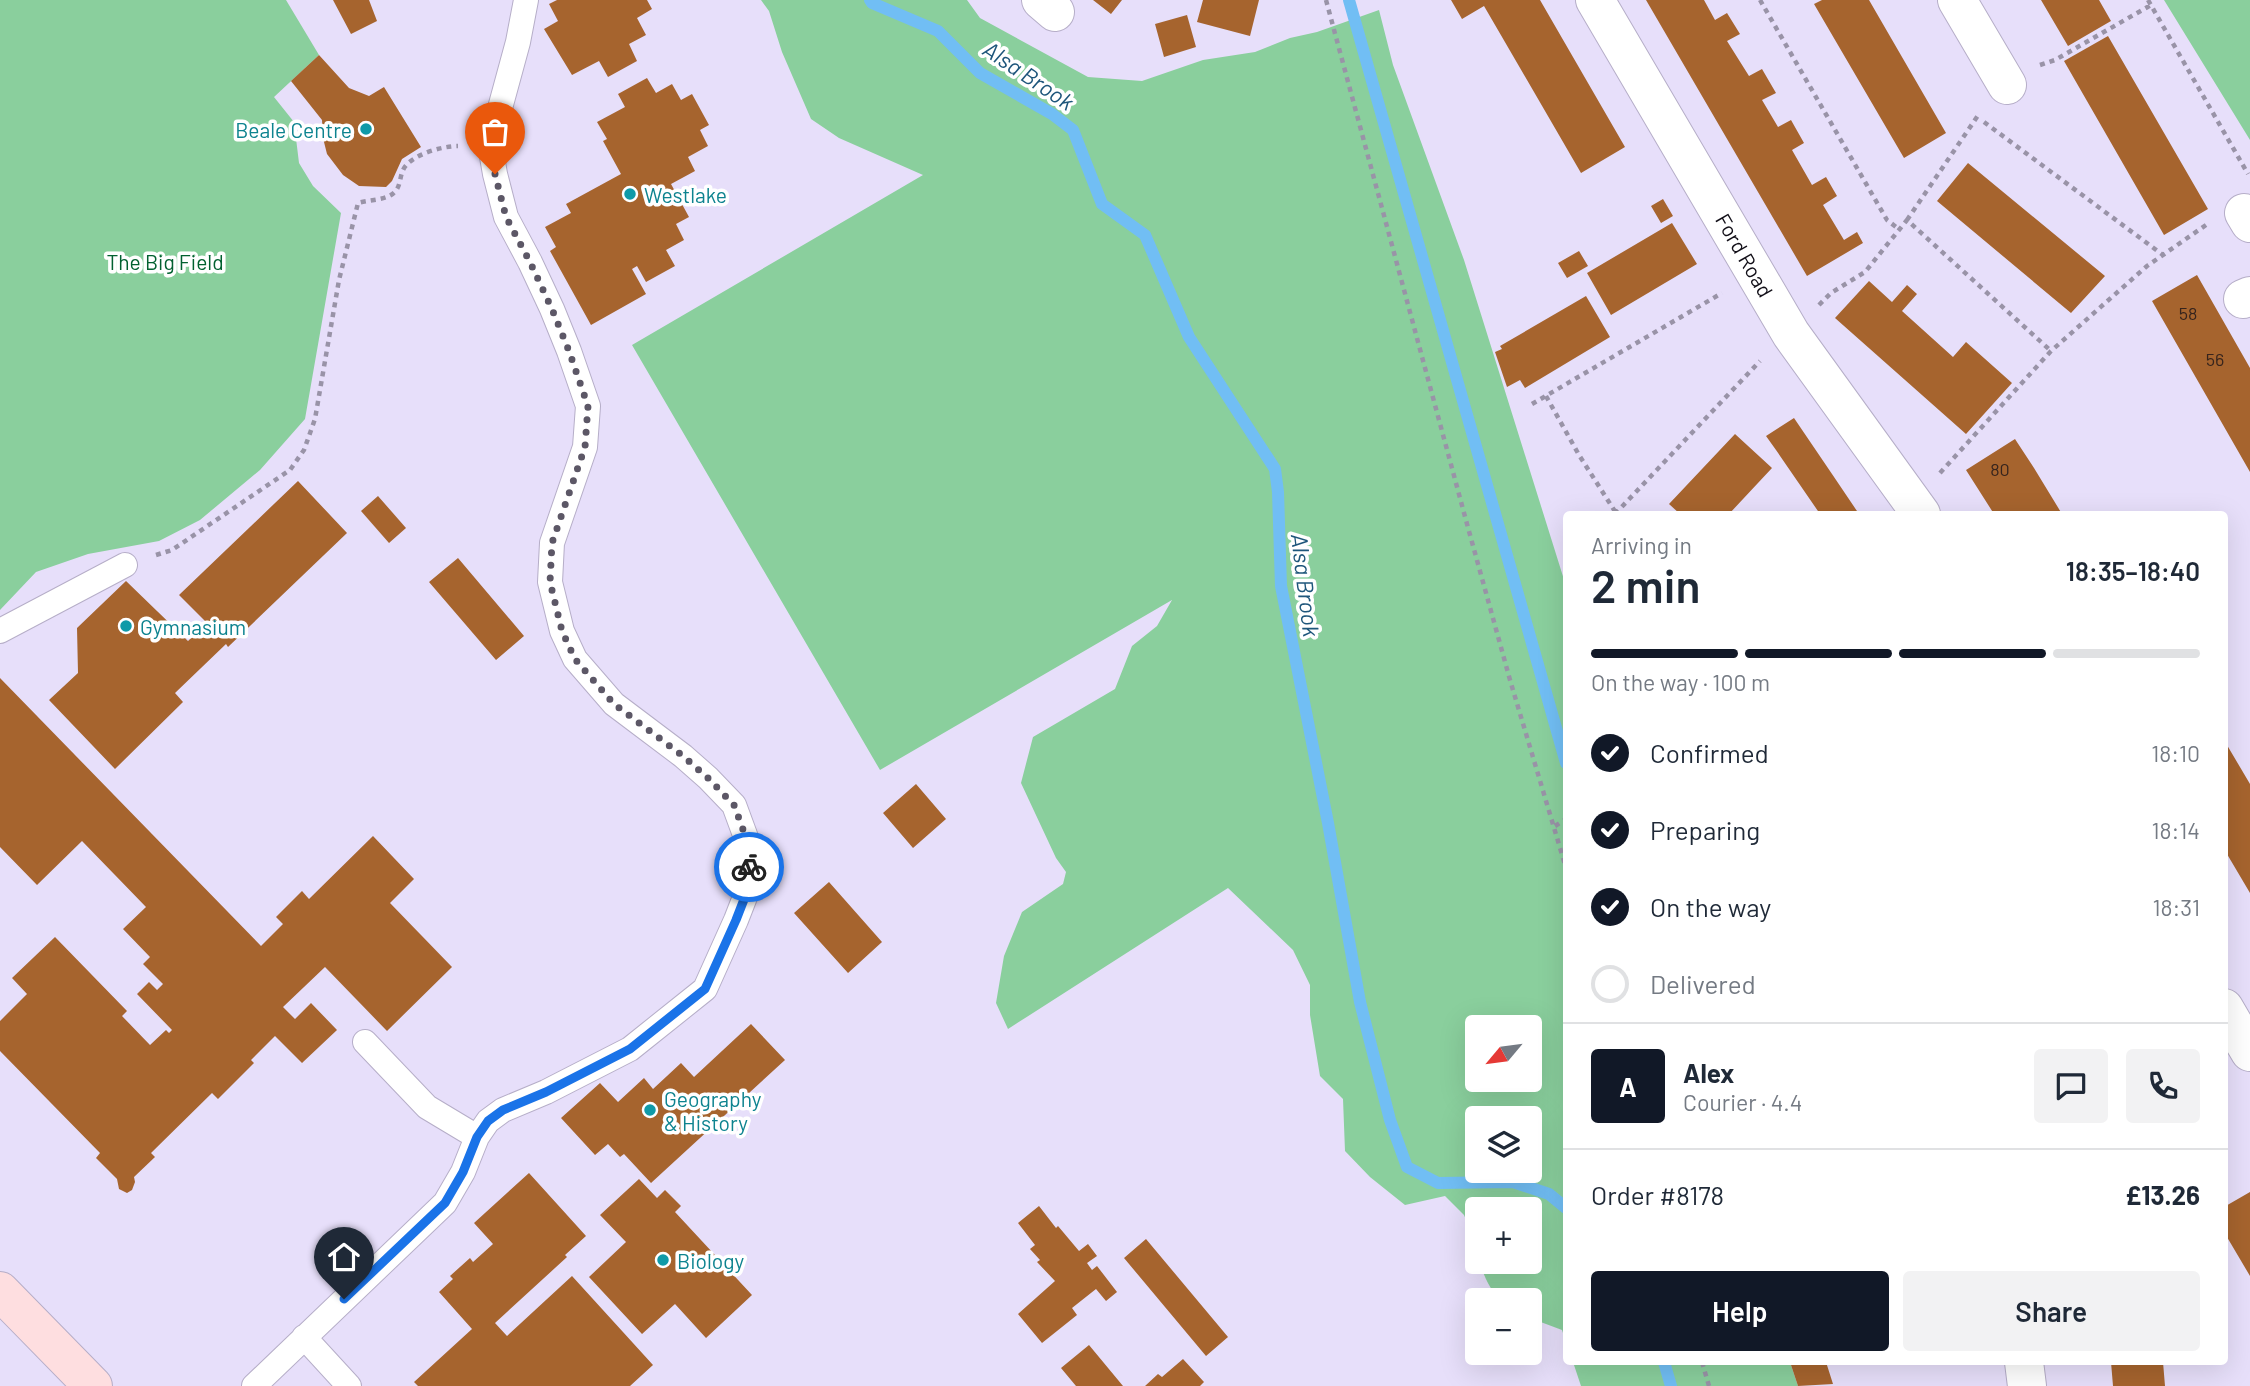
<!DOCTYPE html>
<html lang="en">
<head>
<meta charset="utf-8">
<style>
	:root { --surface:#fff; --page:#f2f2f3; --text:#1f2937; --muted:#747a83; --line:#e0e1e3; --accent:#111827 }
	body { margin:0; font-family:Barlow,sans-serif; background:var(--page); color:var(--text); height:100vh; display:flex; flex-direction:column; font-size:26px; white-space:nowrap }
	* { box-sizing:border-box; margin:0 }
	p { font-size:23px; color:var(--muted) }
	.icon { flex:none; width:38px; height:38px; fill:none; stroke:currentColor; stroke-width:2; stroke-linecap:round; stroke-linejoin:round }
	.map { position:relative; flex:1; overflow:hidden }
	.panel { position:absolute; left:1563px; top:511px; width:665px; height:854px; display:flex; flex-direction:column; background:var(--surface); border-radius:7px; box-shadow:0 7px 28px #0002 }
	.panel>* { flex:none }
	.needle { width:46px; rotate:241deg }
	.tools { position:absolute; left:1465px; top:1015px; display:grid; gap:14px }
	.tools a { display:grid; place-items:center; width:77px; height:77px; border-radius:7px; background:var(--surface); box-shadow:0 7px 28px #0002; font-size:35px }
	.pin { position:absolute; display:grid; place-items:center; width:60px; height:60px; color:#fff; margin:-72px -30px; border-radius:50% 50% 50% 0; rotate:-45deg; box-shadow:0 0 7px #0007 }
	.pin .icon { rotate:45deg }
	.courier { position:absolute; display:grid; place-items:center; width:70px; height:70px; margin:-35px; border:5px solid #1a73e8; border-radius:50%; background:#fff; color:#222; box-shadow:0 2px 9px #0007 }
	.headline em { font-style:normal; font-weight:600 }
	.headline div { display:flex; flex-direction:column-reverse }
	.headline { display:flex; align-items:center; justify-content:space-between; height:119px; padding:0 28px }
	h1 { font-size:46px; font-weight:600; line-height:52px }
	.bar { display:grid; grid-template-columns:repeat(4,1fr); gap:10px 7px; align-content:center; height:84px; padding:0 28px }
	.bar i { height:9px; border-radius:5px; background:var(--line) }
	.bar .on { background:var(--accent) }
	.bar p { grid-column:span 4 }
	.line { display:flex; align-items:center; gap:18px; padding:0 28px; border-top:2px solid var(--line) }
	.line div { flex:1 }
	.round { display:grid; place-items:center; flex:none; width:74px; height:74px; border-radius:7px; background:var(--page) }
	ol { padding:0 28px; list-style:none }
	li { display:flex; align-items:center; gap:21px; height:77px }
	li p { margin-inline-start:auto }
	li .icon { padding:7px; border-radius:50%; background:var(--accent); color:#fff; stroke-width:4 }
	li:last-child { color:var(--muted) }
	li i { width:38px; height:38px; border:4px solid var(--line); border-radius:50% }
	.button { display:flex; gap:14px; margin-top:auto; padding:14px 28px }
	.button a { flex:1; height:80px; border-radius:7px; background:var(--accent); color:#fff; font-size:28px; font-weight:600; line-height:80px; text-align:center }
	.button a+a { background:var(--page); color:var(--text) }
	.map>svg:first-child { display:block }
	.green { fill:#8acf9d; fill-rule:evenodd }
	.lines { fill:none; stroke-linecap:round; stroke-linejoin:round }
	.stream { stroke:#71bef4; stroke-width:12 }
	.building { fill:#a6642e }
	.lane-casing { stroke:#b6aec8; stroke-width:26 }
	.street-casing { stroke:#b6aec8; stroke-width:40 }
	.secondary-casing { stroke:#b6aec8; stroke-width:40 }
	.path { stroke:#9993a7; stroke-width:4.5; stroke-dasharray:5 5; stroke-linecap:butt }
	.lane { stroke:#fff; stroke-width:24 }
	.street { stroke:#fff; stroke-width:38 }
	.secondary { stroke:#fedee0; stroke-width:38 }
	.done { stroke:#5c5766; stroke-width:7; stroke-dasharray:0 12.6 }
	.route { stroke:#1a73e8; stroke-width:9 }
	.culture-dot { fill:#0f9aa8; stroke:#fff; stroke-width:2.5 }
	.labels { text-anchor:middle; dominant-baseline:central; stroke-width:7; stroke-linejoin:round; paint-order:stroke }
	.number-label { font-size:18px; fill:#36241d }
	.culture-label { font-size:21px; fill:#0d838f; stroke:#fff; text-anchor:start }
	.street-label { font-size:21px; fill:#110e17; stroke:#fff }
	.park-label { font-size:21px; fill:#026130; stroke:#fff }
	.water-label { font-size:23px; font-style:italic; fill:#1e567b; stroke:#fff }
</style>
</head>
<body>
<div class="map">
<svg width="2250" height="1386" viewBox="0 0 2250 1386">
	<rect width="100%" height="100%" fill="#e7dffa"/>
	<path class="green" d="M 0,0 L 286,0 L 319,55 L 274,97 L 294,122 L 299,163 L 313,186 L 341,213 L 305,419 L 260,470 L 200,520 L 159,541 L 88,554 L 36,572 L 0,610 Z
		M 761,0 L 967,0 L 980,18 L 1088,77 L 1142,81 L 1203,60 L 1255,52 L 1290,38 L 1317,32 L 1379,10 L 1393,65 L 1464,260 L 1566,586 L 1566,1342 L 1562,1330 L 1530,1318 L 1530,1300 L 1501,1300 C 1491,1292 1483,1275 1480,1262 L 1530,1262 L 1530,1209 L 1477,1209 L 1477,1245 L 1464,1215 L 1445,1196 L 1405,1205 L 1370,1177 L 1345,1151 L 1343,1099 L 1320,1076 L 1310,1015 L 1310,985 L 1293,950 L 1228,888 L 1008,1029 L 996,1003 L 1004,956 L 1022,912 L 1063,884 L 1066,872 L 1056,858 L 1021,783 L 1033,737 L 1115,689 L 1132,646 L 1157,626 L 1172,600 L 880,770 L 632,345 L 923,175 L 839,138 L 811,119 L 782,52 L 769,11 ZM 1530,1027 L 1530,1080 L 1477,1080 L 1477,1027 ZM 1477,1118 L 1530,1118 L 1530,1171 L 1477,1171 Z
		M 2164,0 L 2250,0 L 2250,140 Z
		M 1573,1362 L 1790,1362 L 1798,1386 L 1581,1386 Z"/>
	<g class="lines">
		<path class="stream" d="M 870,0 L 872,3 L 938,31 L 980,73 L 1052,114 L 1073,130 L 1102,204 L 1145,235 L 1189,337 L 1275,469 L 1278,492 L 1281,586 L 1328,823 L 1360,1002 L 1390,1120 L 1407,1167 L 1438,1183 L 1513,1182 L 1549,1194 L 1566,1208
			M 1349,0 L 1566,763
			M 1664,1362 L 1671,1386"/>
	</g>
	<path class="building" d="M 333,0 L 369,0 L 377,21 L 351,34 Z
		M 557,0 L 647,0 L 652,9 L 637,18 L 646,35 L 629,44 L 637,61 L 608,77 L 599,61 L 572,75 L 544,29 L 558,21 L 549,4 Z
		M 1093,0 L 1122,0 L 1111,14 Z
		M 1203,0 L 1259,0 L 1250,36 L 1197,22 Z
		M 1451,0 L 1540,0 L 1625,147 L 1581,173 L 1484,6 L 1462,19 Z
		M 1646,0 L 1704,0 L 1715,20 L 1727,13 L 1740,34 L 1727,41 L 1749,76 L 1762,69 L 1776,93 L 1762,100 L 1778,127 L 1791,120 L 1804,143 L 1792,150 L 1812,185 L 1826,177 L 1837,196 L 1823,205 L 1844,240 L 1857,232 L 1863,243 L 1807,276 Z
		M 1822,0 L 1869,0 L 1946,133 L 1904,158 L 1814,4 Z
		M 2041,0 L 2099,0 L 2111,21 L 2068,46 Z
		M 1187,15 L 1196,47 L 1164,57 L 1155,24 Z
		M 2108,36 L 2208,209 L 2164,235 L 2064,61 Z
		M 319,55 L 349,88 L 369,96 L 384,87 L 421,147 L 402,159 L 392,181 L 386,187 L 359,186 L 343,175 L 327,154 L 323,138 L 322,120 L 291,81 Z
		M 647,78 L 656,93 L 672,84 L 681,100 L 692,94 L 709,125 L 700,130 L 708,146 L 688,157 L 695,171 L 671,184 L 689,217 L 676,224 L 684,240 L 666,250 L 675,266 L 646,282 L 637,266 L 632,269 L 646,294 L 591,325 L 550,251 L 556,247 L 545,227 L 571,213 L 566,204 L 621,174 L 603,141 L 607,139 L 597,122 L 625,107 L 618,94 Z
		M 1968,163 L 2105,276 L 2071,313 L 1937,201 Z
		M 1663,199 L 1673,216 L 1661,223 L 1651,206 Z
		M 1672,223 L 1697,264 L 1611,315 L 1587,273 Z
		M 1579,251 L 1588,266 L 1567,278 L 1558,263 Z
		M 2197,275 L 2250,368 L 2250,472 L 2152,301 Z
		M 1869,281 L 1892,302 L 1907,285 L 1917,294 L 1902,311 L 1953,357 L 1966,342 L 2012,383 L 1966,434 L 1835,318 Z
		M 1586,296 L 1610,337 L 1525,388 L 1520,380 L 1507,387 L 1495,352 L 1502,349 L 1500,346 Z
		M 1794,418 L 1832,474 L 1859,514 L 1820,514 L 1776,450 L 1766,436 Z
		M 1735,434 L 1772,468 L 1729,514 L 1680,514 L 1669,504 Z
		M 2015,439 L 2034,468 L 2062,514 L 1994,514 L 1966,470 Z
		M 298,481 L 347,533 L 228,647 L 226,644 L 175,693 L 183,702 L 115,769 L 49,700 L 78,673 L 77,628 L 126,581 L 188,641 L 207,623 L 179,595 Z
		M 378,496 L 406,528 L 389,543 L 361,511 Z
		M 458,558 L 524,636 L 496,660 L 429,582 Z
		M 0,678 L 261,946 L 283,924 L 276,917 L 302,891 L 309,899 L 373,836 L 414,879 L 390,903 L 452,967 L 387,1031 L 325,967 L 283,1007 L 295,1019 L 311,1003 L 337,1030 L 302,1063 L 275,1036 L 251,1060 L 254,1063 L 218,1099 L 212,1093 L 151,1153 L 155,1157 L 134,1177 L 135,1182 L 132,1190 L 127,1193 L 119,1189 L 117,1179 L 96,1158 L 100,1153 L 0,1051 L 0,1021 L 27,994 L 12,978 L 55,937 L 127,1011 L 122,1016 L 150,1045 L 166,1030 L 169,1033 L 172,1030 L 137,994 L 149,982 L 157,990 L 163,984 L 143,964 L 150,957 L 123,929 L 146,907 L 82,841 L 37,885 L 0,847 Z
		M 2224,740 L 2250,784 L 2250,893 L 2224,849 Z
		M 916,784 L 946,819 L 913,848 L 883,813 Z
		M 829,882 L 882,942 L 848,973 L 794,913 Z
		M 751,1024 L 785,1060 L 651,1183 L 624,1154 L 620,1157 L 608,1144 L 595,1155 L 561,1118 L 600,1083 L 618,1102 L 644,1078 L 653,1089 L 681,1063 L 694,1077 Z
		M 529,1173 L 586,1236 L 565,1255 L 567,1257 L 495,1323 L 507,1336 L 572,1276 L 653,1365 L 630,1386 L 418,1386 L 414,1382 L 472,1329 L 439,1292 L 453,1279 L 450,1276 L 470,1258 L 473,1262 L 493,1244 L 474,1223 Z
		M 639,1179 L 657,1198 L 665,1190 L 681,1206 L 675,1212 L 752,1295 L 706,1338 L 675,1304 L 642,1334 L 589,1277 L 626,1242 L 600,1215 Z
		M 2250,1192 L 2250,1276 L 2224,1232 L 2224,1207 Z
		M 1039,1206 L 1056,1228 L 1058,1226 L 1079,1251 L 1088,1244 L 1097,1256 L 1087,1263 L 1092,1270 L 1097,1266 L 1117,1292 L 1106,1301 L 1096,1289 L 1072,1308 L 1077,1315 L 1042,1343 L 1018,1314 L 1055,1281 L 1037,1262 L 1040,1260 L 1030,1249 L 1035,1245 L 1018,1223 Z
		M 1146,1239 L 1228,1337 L 1206,1356 L 1124,1258 Z
		M 1089,1345 L 1123,1386 L 1076,1386 L 1061,1368 Z
		M 1183,1359 L 1204,1382 L 1200,1386 L 1145,1386 L 1158,1374 L 1162,1377 Z
		M 1790,1362 L 1826,1362 L 1833,1384 L 1798,1386 Z
		M 2111,1362 L 2163,1362 L 2165,1386 L 2113,1386 Z"/>
	<g class="lines">
		<g class="lane-casing">
			<path id="lane" d="M 0,631 L 125,565
				M 365,1042 L 427,1107 L 477,1137
				M 304,1337 L 349,1386
				M 254,1386 L 445,1203 L 463,1172 L 477,1137 L 488,1121 L 503,1110 L 546,1092 L 630,1049 L 705,989 L 736,920 L 750,884 L 748,843 L 734,805 L 708,778 L 683,756 L 614,704 L 575,659 L 562,631 L 550,582 L 552,543 L 585,447 L 588,406 L 569,351 L 552,309 L 530,262 L 506,217 L 495,174 L 490,145 L 518,42 L 526,0"/>
		</g>
		<g class="street-casing">
			<path id="street" d="M 1041,0 L 1055,12
				M 1595,0 L 1791,334 L 1921,514
				M 1957,0 L 2007,85
				M 2244,213 L 2250,223
				M 2243,299 L 2250,296
				M 2224,1008 L 2250,1052
				M 2024,1362 L 2027,1386"/>
		</g>
		<g class="secondary-casing">
			<path id="secondary" d="M 0,1291 L 93,1386"/>
		</g>
		<path class="path" d="M 1326,0 L 1467,524 L 1510,680 L 1566,868
			M 1760,0 L 1887,220 L 1900,230
			M 2148,0 L 2248,174
			M 2040,65 L 2055,60 L 2151,5
			M 1984,122 L 2163,255
			M 1907,220 L 1979,114
			M 1819,305 L 1831,293 L 1865,272 L 1907,220 L 2051,351
			M 1546,396 L 1579,455 L 1616,513
			M 1532,404 L 1722,293
			M 1940,473 L 2051,351 L 2147,266 L 2206,225
			M 1615,514 L 1760,361
			M 156,555 L 172,550 L 290,470 L 304,450 L 315,419 L 339,280 L 358,203 C 368,200 383,200 391,195 C 401,189 399,179 403,170 C 410,155 442,146 458,146
			M 1555,826 L 1566,819
			M 1702,1362 L 1709,1386"/>
		<use href="#lane" class="lane"/>
		<use href="#street" class="street"/>
		<use href="#secondary" class="secondary"/>
	</g>
	<g class="lines">
		<path class="done" d="M 495,174 L 506,217 L 530,262 L 552,309 L 569,351 L 588,406 L 585,447 L 552,543 L 550,582 L 562,631 L 575,659 L 614,704 L 683,756 L 708,778 L 734,805 L 748,843 L 749,867"/>
		<path class="route" d="M 344,1299 L 445,1203 L 463,1172 L 477,1137 L 488,1121 L 503,1110 L 546,1092 L 630,1049 L 705,989 L 736,920 L 750,884 L 749,867"/>
	</g>
	<g class="culture-dot">
		<circle cx="366" cy="129" r="7"/>
		<circle cx="630" cy="194" r="7"/>
		<circle cx="126" cy="626" r="7"/>
		<circle cx="650" cy="1110" r="7"/>
		<circle cx="663" cy="1260" r="7"/>
	</g>
	<g class="labels">
		<g class="number-label">
			<text x="2188" y="313">58</text>
			<text x="2215" y="359">56</text>
			<text x="2000" y="469">80</text>
		</g>
		<g class="culture-label">
			<text x="352" y="129" text-anchor="end">Beale Centre</text>
			<text x="644" y="194">Westlake</text>
			<text x="140" y="626">Gymnasium</text>
			<text x="664" y="1098">Geography<tspan x="664" dy="24">&amp; History</tspan></text>
			<text x="677" y="1260">Biology</text>
		</g>
		<g class="street-label">
			<text transform="translate(1745 255) rotate(60)">Ford Road</text>
		</g>
		<g class="park-label">
			<text x="165" y="261">The Big Field</text>
		</g>
		<g class="water-label">
			<text transform="translate(1029 75) rotate(34)">Alsa Brook</text>
			<text transform="translate(1306 585) rotate(83)">Alsa Brook</text>
		</g>
	</g>
</svg>
<div class="tools">
<a><svg class="needle" viewBox="-14 -14 28 28"><path d="M0-13l5 13h-10z" fill="#e53935"/><path d="M0 13l5-13h-10z" fill="#747a83"/></svg></a>
<a><svg class="icon" aria-label="layers" viewBox="0 0 24 24"><path d="M12 4l9 5-9 5-9-5zM3 14l9 5 9-5"/></svg></a>
<a>+</a>
<a>−</a>
</div>
<div class="pin" style="left:495px;top:174px;background:#ea580c"><svg class="icon" aria-label="bag" viewBox="0 0 24 24"><path d="M5 8h14l-1 12H6zM9 8a3 3 0 0 1 6 0"/></svg></div>
<div class="pin" style="left:344px;top:1299px;background:#1f2937"><svg class="icon" aria-label="home" viewBox="0 0 24 24"><path d="M3 11l9-7 9 7M6 9v11h12V9"/></svg></div>
<div class="courier" style="left:749px;top:867px"><svg class="icon" aria-label="bike" viewBox="0 0 24 24"><circle cx="6" cy="16" r="4"/><circle cx="18" cy="16" r="4"/><path d="M6 16l4-8h5l3 8M10 8l3 8H6M13 5h3"/></svg></div>
<section class="panel">
<div class="headline"><div><h1>2 min</h1><p>Arriving in</p></div><em>18:35–18:40</em></div>
<div class="bar"><i class="on"></i><i class="on"></i><i class="on"></i><i></i><p>On the way · 100 m</p></div>
<ol>
<li><svg class="icon" aria-label="check" viewBox="0 0 24 24"><path d="M5 12l5 5 9-10"/></svg>Confirmed<p>18:10</p></li>
<li><svg class="icon" aria-label="check" viewBox="0 0 24 24"><path d="M5 12l5 5 9-10"/></svg>Preparing<p>18:14</p></li>
<li><svg class="icon" aria-label="check" viewBox="0 0 24 24"><path d="M5 12l5 5 9-10"/></svg>On the way<p>18:31</p></li>
<li><i></i>Delivered</li>
</ol>
<div class="line" style="height:126px"><b class="round" style="background:var(--accent);color:#fff">A</b><div><b>Alex</b><p>Courier · 4.4</p></div><a class="round"><svg class="icon" aria-label="chat" viewBox="0 0 24 24"><path d="M4 5h16v11H9l-5 4z"/></svg></a><a class="round"><svg class="icon" aria-label="phone" viewBox="0 0 24 24"><path d="M5 4h4l2 5-3 2q2 4 5 5l2-3 5 2v4C11 20 4 13 5 4z"/></svg></a></div>
<div class="line" style="height:91px"><div>Order #8178</div><b>£13.26</b></div>
<div class="button"><a>Help</a><a>Share</a></div>
</section>
</div>
</body>
</html>
